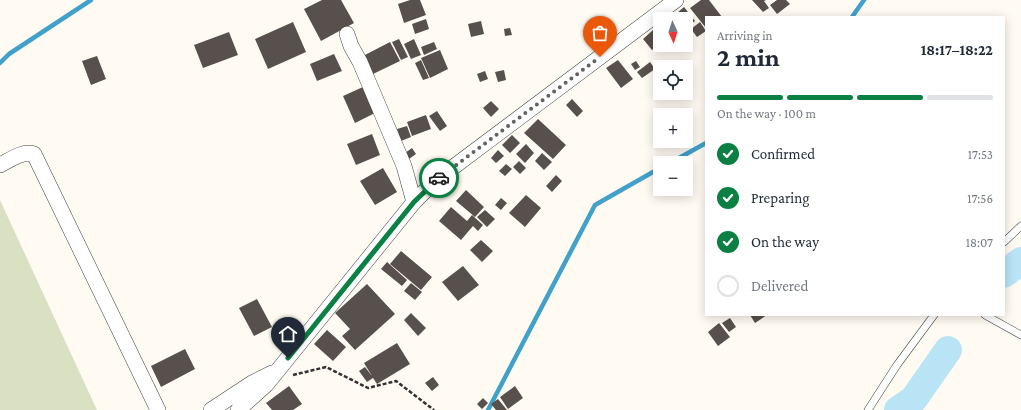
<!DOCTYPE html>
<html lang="en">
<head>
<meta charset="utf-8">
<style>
	:root { --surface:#fff; --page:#f2f2f3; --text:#1f2937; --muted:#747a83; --line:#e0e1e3; --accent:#0b8043 }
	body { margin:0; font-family:"Crimson Pro",serif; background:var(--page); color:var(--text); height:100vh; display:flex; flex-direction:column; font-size:15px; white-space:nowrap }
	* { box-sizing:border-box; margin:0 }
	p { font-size:13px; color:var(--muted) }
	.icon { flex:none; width:22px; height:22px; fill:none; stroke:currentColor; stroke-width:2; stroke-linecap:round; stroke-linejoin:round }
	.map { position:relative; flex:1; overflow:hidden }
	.drawer { position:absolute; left:705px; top:16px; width:300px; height:300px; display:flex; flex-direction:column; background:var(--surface); border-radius:0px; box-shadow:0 2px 10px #0003 }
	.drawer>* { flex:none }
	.needle { width:26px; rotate:177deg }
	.tools { position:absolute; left:653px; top:12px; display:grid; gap:8px }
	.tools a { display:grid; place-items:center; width:40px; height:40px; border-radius:0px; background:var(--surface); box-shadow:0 2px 10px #0003; font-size:20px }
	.pin { position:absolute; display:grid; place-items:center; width:34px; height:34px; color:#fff; margin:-41px -17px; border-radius:50% 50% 50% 0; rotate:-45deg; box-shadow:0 0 4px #0007 }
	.pin .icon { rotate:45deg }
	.courier { position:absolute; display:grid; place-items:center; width:40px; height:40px; margin:-20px; border:3px solid #0b8043; border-radius:50%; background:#fff; color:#222; box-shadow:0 1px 5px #0007 }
	.head em { font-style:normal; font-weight:700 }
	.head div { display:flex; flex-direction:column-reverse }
	.head { display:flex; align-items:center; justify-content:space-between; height:68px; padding:0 12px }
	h1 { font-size:26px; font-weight:700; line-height:30px }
	.bar { display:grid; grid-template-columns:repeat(4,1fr); gap:6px 4px; align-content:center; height:48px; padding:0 12px }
	.bar i { height:5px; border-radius:3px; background:var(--line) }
	.bar .on { background:var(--accent) }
	.bar p { grid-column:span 4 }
	ol { padding:0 12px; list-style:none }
	li { display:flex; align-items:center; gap:12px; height:44px }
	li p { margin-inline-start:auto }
	li .icon { padding:4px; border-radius:50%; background:var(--accent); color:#fff; stroke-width:4 }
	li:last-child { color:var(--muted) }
	li i { width:22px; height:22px; border:2px solid var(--line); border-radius:50% }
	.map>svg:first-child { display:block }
	.cemetery { fill:#dae1c3 }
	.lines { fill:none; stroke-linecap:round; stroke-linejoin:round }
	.stream { stroke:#41a1ca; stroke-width:4.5 }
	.river { stroke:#b9e4f5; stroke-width:28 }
	.building { fill:#58504c }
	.service-casing { stroke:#434343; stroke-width:8 }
	.minor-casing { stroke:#434343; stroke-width:16 }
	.path { stroke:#323232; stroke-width:2.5; stroke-dasharray:4 2; stroke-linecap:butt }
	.service { stroke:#fff; stroke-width:7 }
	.minor { stroke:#fff; stroke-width:15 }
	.done { stroke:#64625f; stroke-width:4; stroke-dasharray:0 7.2 }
	.route { stroke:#0b8043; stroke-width:5 }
</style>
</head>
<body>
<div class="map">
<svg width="1021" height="410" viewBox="0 0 1021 410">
	<rect width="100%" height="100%" fill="#fffbf3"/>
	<path class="cemetery" d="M 0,200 L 97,410 L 0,410 Z"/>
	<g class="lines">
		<path class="stream" d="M 852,17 L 864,0
			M 0,63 L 9,54 L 91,0
			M 670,163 L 706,143
			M 1005,272 L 1021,269
			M 488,410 L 595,205 L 660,168"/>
		<path class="river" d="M 1004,274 L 1021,261
			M 898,410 L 913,400 L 948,350"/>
	</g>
	<path class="building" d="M 322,0 L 341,0 L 354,23 L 321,41 L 304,9 Z
		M 410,0 L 420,0 L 426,15 L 404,23 L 398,4 Z
		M 701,0 L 709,0 L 722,17 L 706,17 L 706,28 L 690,8 Z
		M 752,0 L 766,0 L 764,1 L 769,8 L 763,12 Z
		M 777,0 L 786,0 L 790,4 L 777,14 L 770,5 Z
		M 684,7 L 695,21 L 687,27 L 686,25 L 686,19 L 681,19 L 677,13 Z
		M 426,19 L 429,29 L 415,34 L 412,24 Z
		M 481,21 L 484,34 L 471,37 L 468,24 Z
		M 293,22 L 306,52 L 268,69 L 255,39 Z
		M 700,22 L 706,31 L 697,37 L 691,29 Z
		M 510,28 L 512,35 L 505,36 L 504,29 Z
		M 653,30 L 660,38 L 660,44 L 652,50 L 643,39 Z
		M 229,32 L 238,55 L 203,68 L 194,45 Z
		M 399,39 L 408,57 L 401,60 L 392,42 Z
		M 414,39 L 421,55 L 411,59 L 404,44 Z
		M 390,42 L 400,61 L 373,74 L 363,56 Z
		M 434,42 L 437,49 L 424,55 L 421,47 Z
		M 440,50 L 448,69 L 430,78 L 421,58 Z
		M 334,54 L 342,71 L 317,81 L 310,64 Z
		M 97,56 L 106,79 L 91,85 L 82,61 Z
		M 421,60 L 429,78 L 423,80 L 415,63 Z
		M 618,60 L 633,79 L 621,88 L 606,68 Z
		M 636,61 L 640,67 L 635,70 L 631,64 Z
		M 650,62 L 655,69 L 642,78 L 637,72 Z
		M 504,70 L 506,80 L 498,82 L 495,72 Z
		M 485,71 L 488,79 L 480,82 L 477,74 Z
		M 363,87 L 375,113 L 355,123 L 343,96 Z
		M 572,99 L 583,111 L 577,117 L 566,105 Z
		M 491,101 L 499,109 L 491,117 L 483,108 Z
		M 437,111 L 447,126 L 440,131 L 429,116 Z
		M 426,115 L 431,129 L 412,136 L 407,122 Z
		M 538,119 L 566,145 L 553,159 L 524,133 Z
		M 407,126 L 411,137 L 401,141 L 397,129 Z
		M 372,134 L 380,155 L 356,165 L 347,144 Z
		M 512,135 L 520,143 L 510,153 L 502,145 Z
		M 526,144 L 534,153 L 525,163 L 516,154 Z
		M 412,148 L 416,154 L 409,159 L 405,153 Z
		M 498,150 L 504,156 L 496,163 L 491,158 Z
		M 542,153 L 552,162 L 544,170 L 535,161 Z
		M 519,161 L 526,168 L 520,174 L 513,167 Z
		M 506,164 L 512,169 L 505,176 L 499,171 Z
		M 383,168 L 397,192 L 375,205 L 360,181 Z
		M 556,175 L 562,181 L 552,192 L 546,186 Z
		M 466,190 L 484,207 L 475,217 L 456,201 Z
		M 526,195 L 541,208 L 525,227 L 509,213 Z
		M 501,198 L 507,203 L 501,210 L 495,205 Z
		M 451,207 L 467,221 L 472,215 L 483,225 L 478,231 L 473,226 L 461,240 L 439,221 Z
		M 485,210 L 495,219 L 487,227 L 477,217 Z
		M 481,240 L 493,251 L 482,262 L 470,250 Z
		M 401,251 L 432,277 L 421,290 L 390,264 Z
		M 387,262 L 407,280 L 402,286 L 381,269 Z
		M 463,266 L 479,285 L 458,301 L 442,282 Z
		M 411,283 L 422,292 L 415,300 L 404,291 Z
		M 367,284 L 395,314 L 355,350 L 342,336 L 350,329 L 335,313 Z
		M 257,299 L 272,327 L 254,336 L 239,308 Z
		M 411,313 L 426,328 L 418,336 L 404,320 Z
		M 750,315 L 767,315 L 755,323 Z
		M 730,318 L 736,327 L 729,332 L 722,323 Z
		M 719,323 L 730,337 L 718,346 L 708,332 Z
		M 327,330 L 346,347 L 333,361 L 314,344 Z
		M 397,343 L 410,364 L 377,384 L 373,378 L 367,382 L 359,371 L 365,367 L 372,376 L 364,363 Z
		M 185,349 L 195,369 L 161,387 L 151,366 Z
		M 433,377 L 439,385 L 432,391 L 425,383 Z
		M 289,386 L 302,404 L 293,410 L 272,410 L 266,403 Z
		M 515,386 L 523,398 L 508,409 L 500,397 Z
		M 483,398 L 488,403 L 482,409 L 477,404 Z
		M 498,399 L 507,410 L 496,410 L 491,404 Z"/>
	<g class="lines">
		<g class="service-casing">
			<path id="service" d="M 1004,242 L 1021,226
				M 985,315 L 1021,335
				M 868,410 L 897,365 L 934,315"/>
		</g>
		<g class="minor-casing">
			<path id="minor" d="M 347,34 L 351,46 L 360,62 L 404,166 L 414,202
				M 0,165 C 10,160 23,150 34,154 L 158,410
				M 211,410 L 252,383 L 272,373
				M 238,410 L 266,385 L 414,202 L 436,180 L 676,0"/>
		</g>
		<path class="path" d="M 293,375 L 326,367 L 368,388 L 396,381 L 434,410"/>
		<use href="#service" class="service"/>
		<use href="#minor" class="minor"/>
	</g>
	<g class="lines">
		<path class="done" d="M 439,178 L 600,57"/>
		<path class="route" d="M 288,358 L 414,202 L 439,178"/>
	</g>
</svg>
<div class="tools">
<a><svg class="needle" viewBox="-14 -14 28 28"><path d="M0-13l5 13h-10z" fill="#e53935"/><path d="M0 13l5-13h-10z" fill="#747a83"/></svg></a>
<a><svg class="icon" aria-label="locate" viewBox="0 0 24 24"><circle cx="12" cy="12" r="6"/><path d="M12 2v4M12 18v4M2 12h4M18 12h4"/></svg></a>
<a>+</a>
<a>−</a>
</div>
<div class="pin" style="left:600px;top:57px;background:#ea580c"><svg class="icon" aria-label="bag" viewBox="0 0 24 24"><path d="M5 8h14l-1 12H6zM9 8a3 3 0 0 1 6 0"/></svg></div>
<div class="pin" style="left:288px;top:358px;background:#1f2937"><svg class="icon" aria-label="home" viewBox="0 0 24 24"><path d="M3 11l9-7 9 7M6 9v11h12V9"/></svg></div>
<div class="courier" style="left:439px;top:178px"><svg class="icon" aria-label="car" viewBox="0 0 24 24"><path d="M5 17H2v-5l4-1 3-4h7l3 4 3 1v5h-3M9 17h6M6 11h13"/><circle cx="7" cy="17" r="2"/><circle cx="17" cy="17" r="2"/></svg></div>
<section class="drawer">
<div class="head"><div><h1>2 min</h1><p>Arriving in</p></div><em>18:17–18:22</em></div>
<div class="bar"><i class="on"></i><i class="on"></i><i class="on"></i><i></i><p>On the way · 100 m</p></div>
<ol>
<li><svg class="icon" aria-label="check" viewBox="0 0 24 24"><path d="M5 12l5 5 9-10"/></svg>Confirmed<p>17:53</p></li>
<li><svg class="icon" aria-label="check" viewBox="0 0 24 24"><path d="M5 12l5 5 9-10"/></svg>Preparing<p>17:56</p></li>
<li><svg class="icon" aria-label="check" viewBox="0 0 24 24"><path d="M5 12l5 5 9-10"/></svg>On the way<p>18:07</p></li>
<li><i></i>Delivered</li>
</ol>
</section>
</div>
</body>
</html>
